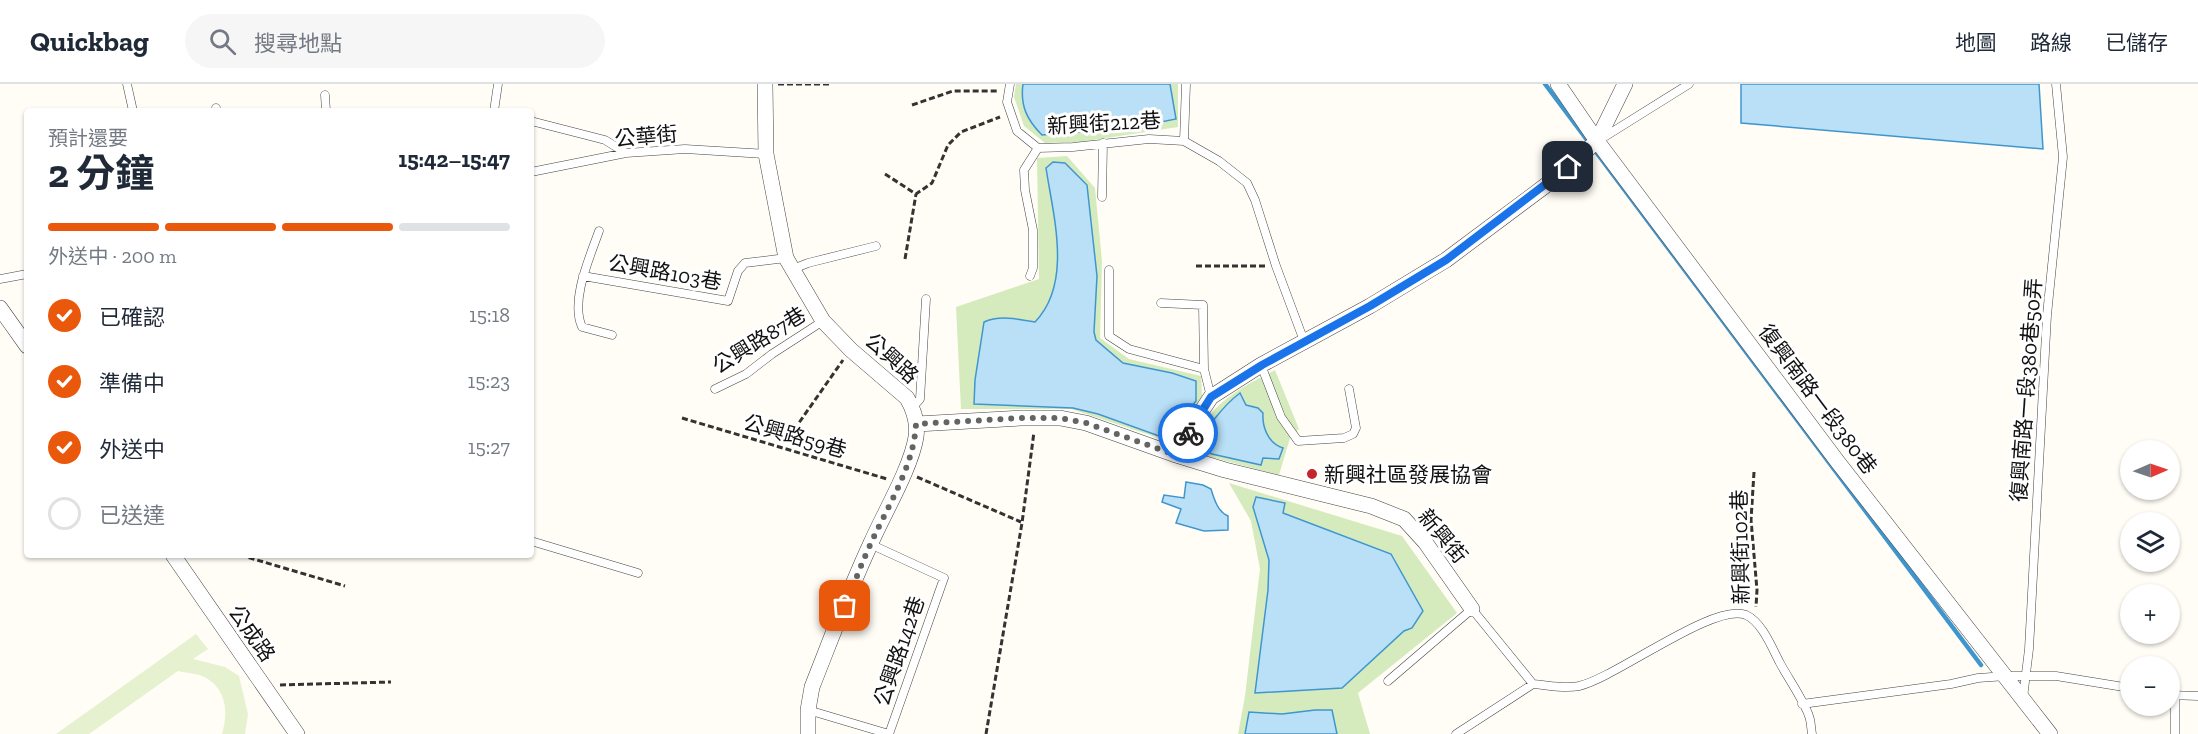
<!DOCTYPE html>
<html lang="zh-TW">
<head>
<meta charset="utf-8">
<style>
	:root { --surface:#fff; --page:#f6f6f7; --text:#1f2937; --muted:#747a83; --line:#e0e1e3; --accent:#ea580c }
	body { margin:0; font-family:"Zilla Slab","Noto Sans TC",serif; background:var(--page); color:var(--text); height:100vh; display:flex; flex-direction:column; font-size:22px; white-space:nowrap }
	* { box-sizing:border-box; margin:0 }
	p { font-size:20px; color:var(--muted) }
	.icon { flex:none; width:33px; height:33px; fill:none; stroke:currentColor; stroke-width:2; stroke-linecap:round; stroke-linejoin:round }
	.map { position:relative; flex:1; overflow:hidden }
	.side { position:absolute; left:24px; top:24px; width:510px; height:450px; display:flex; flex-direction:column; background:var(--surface); border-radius:6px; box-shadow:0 2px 4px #0004 }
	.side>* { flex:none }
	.needle { width:39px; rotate:88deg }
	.tools { position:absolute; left:2120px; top:356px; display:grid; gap:12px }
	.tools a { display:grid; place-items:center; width:60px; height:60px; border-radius:50%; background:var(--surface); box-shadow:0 2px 4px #0004; font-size:30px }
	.pin { position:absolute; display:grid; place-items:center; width:51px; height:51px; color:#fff; margin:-26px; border-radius:12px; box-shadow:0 3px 9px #0006 }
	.courier { position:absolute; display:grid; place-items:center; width:60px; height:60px; margin:-30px; border:4px solid #1a73e8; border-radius:50%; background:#fff; color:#222; box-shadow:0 2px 8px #0007 }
	.headline em { font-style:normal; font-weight:700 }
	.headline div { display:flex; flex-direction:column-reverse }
	.headline { display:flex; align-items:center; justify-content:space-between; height:102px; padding:0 24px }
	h1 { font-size:39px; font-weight:700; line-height:45px }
	.bar { display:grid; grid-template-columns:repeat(4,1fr); gap:9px 6px; align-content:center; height:72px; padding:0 24px }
	.bar i { height:8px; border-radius:4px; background:var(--line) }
	.bar .active { background:var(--accent) }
	.bar p { grid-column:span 4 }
	ol { padding:0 24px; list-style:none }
	li { display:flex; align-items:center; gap:18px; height:66px }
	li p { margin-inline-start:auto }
	li .icon { padding:6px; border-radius:50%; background:var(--accent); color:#fff; stroke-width:4 }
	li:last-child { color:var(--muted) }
	li i { width:33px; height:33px; border:3px solid var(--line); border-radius:50% }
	header { display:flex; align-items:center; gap:36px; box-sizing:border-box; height:84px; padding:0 30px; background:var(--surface); border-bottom:2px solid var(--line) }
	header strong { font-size:28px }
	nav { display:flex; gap:33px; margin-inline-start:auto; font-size:21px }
	.search { width:420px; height:54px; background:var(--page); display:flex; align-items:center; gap:15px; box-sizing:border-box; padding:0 21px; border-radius:33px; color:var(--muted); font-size:22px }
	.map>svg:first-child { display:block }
	.green { fill:#d5ebbd }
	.pitch { fill:#e6f2cf }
	.water { fill:#b9e0f7; stroke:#3f96cf; stroke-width:1.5 }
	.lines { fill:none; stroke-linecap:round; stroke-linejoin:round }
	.stream { stroke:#3f96cf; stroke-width:4.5 }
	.lane-casing { stroke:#444; stroke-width:9 }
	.street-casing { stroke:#444; stroke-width:16 }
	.path { stroke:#333; stroke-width:3; stroke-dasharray:6 3; stroke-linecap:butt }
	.lane { stroke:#fff; stroke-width:8 }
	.street { stroke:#fff; stroke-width:15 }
	.done { stroke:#646461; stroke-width:6; stroke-dasharray:0 10.8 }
	.route { stroke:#1a73e8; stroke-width:8 }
	.poi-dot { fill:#c4262e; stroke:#fff; stroke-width:2 }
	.labels { text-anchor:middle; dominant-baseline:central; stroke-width:6; stroke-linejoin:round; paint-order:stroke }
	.street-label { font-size:21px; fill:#111; stroke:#fff }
	.poi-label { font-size:21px; fill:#111; stroke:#fff; text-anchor:start }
</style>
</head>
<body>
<header>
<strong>Quickbag</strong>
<div class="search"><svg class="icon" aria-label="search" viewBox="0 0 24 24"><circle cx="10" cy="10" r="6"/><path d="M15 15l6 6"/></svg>搜尋地點</div>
<nav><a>地圖</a><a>路線</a><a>已儲存</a></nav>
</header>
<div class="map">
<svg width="2198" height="650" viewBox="0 0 2198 650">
	<rect width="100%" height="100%" fill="#fffdf5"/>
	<path class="green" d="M 1016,0 L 1178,0 L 1178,43 L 1080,58 L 1045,59 L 1024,42 L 1014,13 Z
		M 1067,72 L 1095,104 L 1102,177 L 1100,254 L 1129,275 L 1201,292 L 1202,313 L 1175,351 L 1159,354 L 1071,325 L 961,325 L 956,223 L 1039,195 L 1037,74 Z
		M 1275,286 L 1299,345 L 1290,354 L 1279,391 L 1207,372 L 1197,362 C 1199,356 1200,350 1202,344 C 1215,316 1250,299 1275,286 Z
		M 1229,399 L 1402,452 L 1457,529 L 1358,609 L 1370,650 L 1238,650 L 1245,612 L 1260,485 L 1251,437 Z"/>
	<path class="pitch" d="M 196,550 L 208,565 L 193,575 L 225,583 L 239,592 L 248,630 L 245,650 L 222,650 C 229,628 226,602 202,592 C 195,589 186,589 178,587 L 89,650 L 56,650 Z"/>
	<path class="water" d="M 1023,0 L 1170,0 L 1176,35 L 1136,43 L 1042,51 C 1027,36 1020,22 1023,0 Z
		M 1741,0 L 2039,0 L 2043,65 L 1741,39 Z
		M 1053,78 L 1065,79 L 1087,101 L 1097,192 L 1094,248 L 1096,256 L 1123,279 L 1172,289 L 1196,297 L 1196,317 L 1169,349 L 1159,352 L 1098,330 L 1073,324 L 974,320 L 975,296 L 984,238 C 999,231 1019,235 1035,238 C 1073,199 1053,131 1046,84 Z
		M 1240,309 L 1246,321 L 1258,324 L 1263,329 C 1262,343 1268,359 1283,364 L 1279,375 L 1263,374 L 1261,381 L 1212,370 L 1202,365 C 1197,350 1228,318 1240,309 Z
		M 1186,398 L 1203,401 L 1211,405 C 1214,415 1218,428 1228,432 L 1228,446 L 1204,447 L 1176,439 L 1181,425 L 1162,418 L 1164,411 L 1184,414 Z
		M 1256,413 L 1285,419 L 1283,429 L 1391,470 L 1423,527 L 1412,544 L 1404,547 L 1342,604 L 1255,609 L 1268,506 L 1269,476 L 1253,423 Z
		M 1315,626 L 1332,626 L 1337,650 L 1245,650 L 1249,628 L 1282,630 Z"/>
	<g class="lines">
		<path class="stream" d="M 1545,0 L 1981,581"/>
		<g class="lane-casing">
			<path id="lane" d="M 127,0 L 133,27
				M 1010,0 L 1007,18 L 1017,47 L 1038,64 L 1073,63 L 1149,55 L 1184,57 L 1219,77 L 1247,99 L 1255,116 L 1276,182 L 1304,257
				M 325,11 L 326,27
				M 216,27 L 216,24
				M 494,27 L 498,0
				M 531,37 L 605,56 L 626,69
				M 1601,55 L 1689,0
				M 1184,57 L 1186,0
				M 531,88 L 626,69 L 685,65 L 766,70
				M 1102,113 L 1103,59
				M 599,147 C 590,173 570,216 582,243 L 612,251
				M 793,185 L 808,179 L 876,162
				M 1109,186 L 1109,252 L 1129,265 L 1204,285 L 1211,313
				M 583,192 L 728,217 L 738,187 L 745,179 L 786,174
				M 1030,192 L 1033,184 L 1033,146 L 1025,106 L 1024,86 L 1038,64
				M 0,195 L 27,190
				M 1161,219 L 1203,221 L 1204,285
				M 1261,281 L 1281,333 L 1298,357 L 1344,354 L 1353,350 L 1356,344 L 1349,305
				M 715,305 L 746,290 L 772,270 L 823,237
				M 912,324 L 920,315 L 926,215
				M 531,457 L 638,489
				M 1388,597 L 1472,525 L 1533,600 C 1548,601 1563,605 1579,602 C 1617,593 1714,518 1746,531 C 1762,538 1772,564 1780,579 C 1788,594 1804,617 1809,632 C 1811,637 1811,644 1812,650
				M 2169,611 L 2198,612
				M 2175,612 L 2175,650
				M 2023,614 L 2029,565 L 2047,231 L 2063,73 L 2056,0
				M 1802,620 L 1951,600 L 1978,594 L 2006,592 L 2056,592 L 2130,604
				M 808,626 L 889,650 L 944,494 L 870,460
				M 1456,650 L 1533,600"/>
		</g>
		<g class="street-casing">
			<path id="street" d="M 765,0 L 766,70 L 786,174 L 823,237 L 851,266 L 907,314 C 914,326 918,339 916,353 C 911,384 884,429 871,459 C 849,506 831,555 812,603 L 808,626 L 808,650
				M 1558,0 L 1597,57 L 1837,377 L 2050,650
				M 0,224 L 27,262
				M 917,340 L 1021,334 L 1060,334 L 1086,339 L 1173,370 L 1225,386 L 1371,422 L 1404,435 L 1425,458 L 1472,525
				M 1173,370 L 1211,313 L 1261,281 L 1370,222 L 1446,176 L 1553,96 L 1597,57 L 1625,0
				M 173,471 L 297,650"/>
		</g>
		<path class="path" d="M 778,0 L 831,0
			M 912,21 L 953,7 L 998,7
			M 885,90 L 916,110 L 932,99 L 948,61 L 961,48 L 1000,33
			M 905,175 L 916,110
			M 1196,182 L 1265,182
			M 682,334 L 887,395
			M 789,353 L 843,276
			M 1754,388 L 1751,436 L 1757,506 L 1756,523
			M 917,393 L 1021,438
			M 240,471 L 345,502
			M 280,601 L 391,598
			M 986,650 L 1022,439 L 1034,348"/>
		<use href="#lane" class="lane"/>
		<use href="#street" class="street"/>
	</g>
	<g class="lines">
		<path class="done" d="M 845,522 C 854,500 862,478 872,457 C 889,420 914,381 916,340 L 1021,334 L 1060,334 L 1086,339 L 1173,370 L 1188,349"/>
		<path class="route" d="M 1188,349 L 1211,313 L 1262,281 L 1370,222 L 1446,176 L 1568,83"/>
	</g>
	<circle class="poi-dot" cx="1312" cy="390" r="6"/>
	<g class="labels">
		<g class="street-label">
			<text transform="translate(1104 39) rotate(-3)">新興街212巷</text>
			<text transform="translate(646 52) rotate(-5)">公華街</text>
			<text transform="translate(665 188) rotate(10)">公興路103巷</text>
			<text transform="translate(759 256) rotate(-32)">公興路87巷</text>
			<text transform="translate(892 274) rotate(42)">公興路</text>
			<text transform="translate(2026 306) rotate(-86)">復興南路一段380巷50弄</text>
			<text transform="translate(1818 315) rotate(53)">復興南路一段380巷</text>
			<text transform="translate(795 352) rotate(16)">公興路59巷</text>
			<text transform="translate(1443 452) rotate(50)">新興街</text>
			<text transform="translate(1740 463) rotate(-91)">新興街102巷</text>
			<text transform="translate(252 549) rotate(55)">公成路</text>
			<text transform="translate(899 567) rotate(-71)">公興路142巷</text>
		</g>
		<g class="poi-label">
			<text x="1324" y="390">新興社區發展協會</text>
		</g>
	</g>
</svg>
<div class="tools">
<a><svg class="needle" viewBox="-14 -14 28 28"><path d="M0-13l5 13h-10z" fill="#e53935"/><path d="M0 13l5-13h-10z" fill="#747a83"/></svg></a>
<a><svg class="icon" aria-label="layers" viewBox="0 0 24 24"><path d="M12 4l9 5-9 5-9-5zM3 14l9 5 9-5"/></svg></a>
<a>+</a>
<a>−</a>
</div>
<div class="pin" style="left:845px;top:522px;background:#ea580c"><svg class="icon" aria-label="bag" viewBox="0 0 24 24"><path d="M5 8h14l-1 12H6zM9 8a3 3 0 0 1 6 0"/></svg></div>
<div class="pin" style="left:1568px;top:83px;background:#1f2937"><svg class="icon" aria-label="home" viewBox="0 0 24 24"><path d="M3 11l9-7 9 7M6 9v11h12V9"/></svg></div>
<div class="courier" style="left:1188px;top:349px"><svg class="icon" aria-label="bike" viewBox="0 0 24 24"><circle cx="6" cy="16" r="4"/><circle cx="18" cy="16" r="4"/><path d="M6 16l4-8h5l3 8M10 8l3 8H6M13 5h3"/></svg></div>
<section class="side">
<div class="headline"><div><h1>2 分鐘</h1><p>預計還要</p></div><em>15:42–15:47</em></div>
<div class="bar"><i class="active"></i><i class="active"></i><i class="active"></i><i></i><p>外送中 · 200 m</p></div>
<ol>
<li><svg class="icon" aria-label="check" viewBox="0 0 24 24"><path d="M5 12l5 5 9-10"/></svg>已確認<p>15:18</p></li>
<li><svg class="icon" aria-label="check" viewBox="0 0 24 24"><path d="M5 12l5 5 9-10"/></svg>準備中<p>15:23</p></li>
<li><svg class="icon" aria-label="check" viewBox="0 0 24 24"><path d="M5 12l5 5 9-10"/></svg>外送中<p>15:27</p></li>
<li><i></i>已送達</li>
</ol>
</section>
</div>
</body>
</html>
